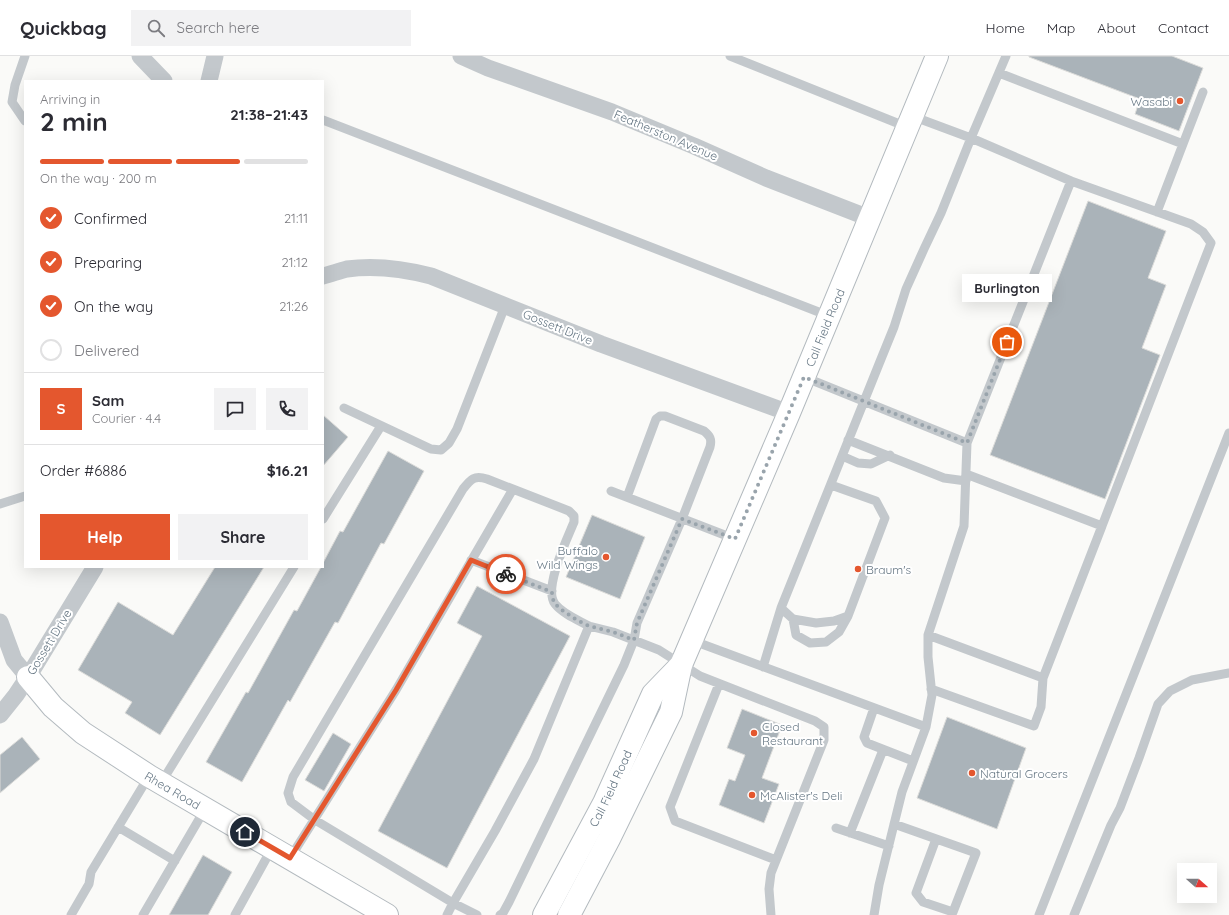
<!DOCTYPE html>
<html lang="en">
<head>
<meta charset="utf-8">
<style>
	:root { --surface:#fff; --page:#f2f2f3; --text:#2b2b33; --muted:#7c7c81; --line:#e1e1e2; --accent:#e4572e }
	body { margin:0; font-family:Quicksand,sans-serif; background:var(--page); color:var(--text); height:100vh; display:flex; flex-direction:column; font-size:15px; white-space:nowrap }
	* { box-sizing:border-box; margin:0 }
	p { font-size:13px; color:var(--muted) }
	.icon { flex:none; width:22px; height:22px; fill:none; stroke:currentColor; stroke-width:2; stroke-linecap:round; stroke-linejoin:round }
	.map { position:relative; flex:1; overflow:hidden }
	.panel { position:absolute; left:24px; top:24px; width:300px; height:488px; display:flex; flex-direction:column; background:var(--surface); border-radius:0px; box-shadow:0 4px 16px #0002 }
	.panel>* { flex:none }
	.needle { width:26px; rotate:111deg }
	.controls { position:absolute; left:1177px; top:807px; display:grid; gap:8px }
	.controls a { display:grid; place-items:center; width:40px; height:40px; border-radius:0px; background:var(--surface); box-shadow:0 4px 16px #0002; font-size:20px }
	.pin { position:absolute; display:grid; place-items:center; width:34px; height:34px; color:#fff; margin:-17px; border:2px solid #fff; border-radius:50%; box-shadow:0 1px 4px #0007 }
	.courier { position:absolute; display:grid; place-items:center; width:40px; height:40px; margin:-20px; border:3px solid #e4572e; border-radius:50%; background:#fff; color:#222; box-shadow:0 1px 5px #0007 }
	.bubble { position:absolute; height:28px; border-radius:0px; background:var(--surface); box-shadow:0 4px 16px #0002; font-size:13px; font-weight:700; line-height:28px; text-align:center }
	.headline em { font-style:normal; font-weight:700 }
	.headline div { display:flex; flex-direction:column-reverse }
	.headline { display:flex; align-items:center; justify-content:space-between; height:68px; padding:0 16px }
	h1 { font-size:26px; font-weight:700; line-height:30px }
	.bar { display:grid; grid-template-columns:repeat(4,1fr); gap:6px 4px; align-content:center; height:48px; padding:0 16px }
	.bar i { height:5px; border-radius:3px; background:var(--line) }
	.bar .active { background:var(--accent) }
	.bar p { grid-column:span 4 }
	.line { display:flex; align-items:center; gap:10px; padding:0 16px; border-top:1px solid var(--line) }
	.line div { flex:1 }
	.round { display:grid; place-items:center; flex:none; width:42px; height:42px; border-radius:0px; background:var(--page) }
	ol { padding:0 16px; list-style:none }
	li { display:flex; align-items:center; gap:12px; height:44px }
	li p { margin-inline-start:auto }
	li .icon { padding:4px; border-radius:50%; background:var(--accent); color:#fff; stroke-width:4 }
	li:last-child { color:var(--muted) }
	li i { width:22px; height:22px; border:2px solid var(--line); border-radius:50% }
	.cta { display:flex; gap:8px; margin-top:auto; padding:8px 16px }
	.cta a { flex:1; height:46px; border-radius:0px; background:var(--accent); color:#fff; font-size:16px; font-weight:700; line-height:46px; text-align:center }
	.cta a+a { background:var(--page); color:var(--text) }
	header { display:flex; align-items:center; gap:24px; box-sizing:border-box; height:56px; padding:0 20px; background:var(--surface); border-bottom:1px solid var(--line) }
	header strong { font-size:19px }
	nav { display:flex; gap:22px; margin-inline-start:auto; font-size:14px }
	.search { width:280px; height:36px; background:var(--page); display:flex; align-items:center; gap:10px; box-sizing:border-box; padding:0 14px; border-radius:0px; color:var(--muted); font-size:15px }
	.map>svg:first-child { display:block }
	.building { fill:#aab3b9; stroke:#dcdcda }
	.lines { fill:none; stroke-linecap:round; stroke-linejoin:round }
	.secondary-casing { stroke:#b3babf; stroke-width:24 }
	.lane { stroke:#c3c8cc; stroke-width:9 }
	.street { stroke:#c3c8cc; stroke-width:17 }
	.secondary { stroke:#fff; stroke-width:22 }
	.done { stroke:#99a4ac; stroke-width:4; stroke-dasharray:0 7.2 }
	.route { stroke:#e4572e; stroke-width:5 }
	.poi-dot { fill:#e4572e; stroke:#fff; stroke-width:1.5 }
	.labels { text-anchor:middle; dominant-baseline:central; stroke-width:4; stroke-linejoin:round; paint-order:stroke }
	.poi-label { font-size:12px; fill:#657683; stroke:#fff; text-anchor:start }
	.street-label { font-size:12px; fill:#657683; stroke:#fff }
</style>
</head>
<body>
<header>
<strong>Quickbag</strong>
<div class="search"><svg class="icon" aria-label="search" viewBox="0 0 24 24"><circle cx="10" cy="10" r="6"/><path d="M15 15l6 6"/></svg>Search here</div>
<nav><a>Home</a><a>Map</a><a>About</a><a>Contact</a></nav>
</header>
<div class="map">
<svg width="1229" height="859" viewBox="0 0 1229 859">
	<rect width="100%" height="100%" fill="#fafaf8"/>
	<path class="building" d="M 1029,0 L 1172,0 L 1203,12 L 1179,75 L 1135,58 L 1140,43 L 1029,1 Z
		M 1088,145 L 1166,175 L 1148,222 L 1166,229 L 1142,292 L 1160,299 L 1105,443 L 990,399 Z
		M 323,359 L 348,381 L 323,410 Z
		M 388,395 L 424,415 L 384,488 L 381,487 L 338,567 L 335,566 L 290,646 L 288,644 L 242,726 L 206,706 L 246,636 L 248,637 L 294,554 L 297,555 L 321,511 L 323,511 L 323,507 L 340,475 L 343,476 Z
		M 592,459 L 645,481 L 620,543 L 566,521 Z
		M 215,511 L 264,511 L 160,679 L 125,657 L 132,646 L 78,614 L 118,546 L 173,579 Z
		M 477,530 L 570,580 L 447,812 L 378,775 L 482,580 L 457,567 Z
		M 742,653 L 782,669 L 762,722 L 779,728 L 764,767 L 719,749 L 729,723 L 735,725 L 745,699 L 727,692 Z
		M 947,661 L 1026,692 L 997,773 L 917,742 Z
		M 333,677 L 351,688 L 324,735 L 305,724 Z
		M 22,681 L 40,703 L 0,737 L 0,699 Z
		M 203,799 L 232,816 L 208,859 L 169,859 Z"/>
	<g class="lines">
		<g class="secondary-casing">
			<g id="secondary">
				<path id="s1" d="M 28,621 L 53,651 L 83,677 L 149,720 L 387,859"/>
				<path id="s2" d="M 544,859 L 604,747 L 653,638 L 681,609"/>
				<path id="s3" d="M 569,859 L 609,783 L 671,656 L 681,609 L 789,357 L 937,0"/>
			</g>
		</g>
		<path class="lane" d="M 25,0 L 15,29 L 12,46 L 25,65
			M 730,0 L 907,71
			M 999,17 L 1183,88 L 1203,36
			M 912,60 L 971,82 L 1071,125 L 967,387
			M 323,64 L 829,260
			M 1157,156 L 1183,88
			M 804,321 L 967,387 L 964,470 L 928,579 L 928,601 L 932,639 L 926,671
			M 344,352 L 431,393 L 441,394 L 449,387 L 457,373 L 505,250
			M 848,384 L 944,422 L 966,425
			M 842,400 L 858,407 L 871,408 L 890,399
			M 966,418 L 1102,470 L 1211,187 L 1203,176 L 1191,168 L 1071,125
			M 611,435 L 735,483
			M 0,448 L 25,440
			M 323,463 L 381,370
			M 471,504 L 552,535
			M 781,552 L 793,563 L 816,567 L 834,565 L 848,560 L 885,462 L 876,445 L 831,429
			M 793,563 L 796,579 L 810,587 L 826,586 L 839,576 L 848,560
			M 928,579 L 1043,622 L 1102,470
			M 691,584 L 926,671 L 902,736 L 879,829 L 874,859
			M 763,611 L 781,552 L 879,308 L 894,271 L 906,233 L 924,193 L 941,157 L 971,82 L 1006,0
			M 719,628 L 670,751 L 675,765 L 776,804
			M 931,633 L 1034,670 L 1041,651 L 1043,622
			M 874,652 L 864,681 L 867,687 L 913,705
			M 161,727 L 294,511
			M 894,768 L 976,797 L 953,856 L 923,846 L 916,837 L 936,783
			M 118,771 L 175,805
			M 836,772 L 889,790
			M 850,777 L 883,694
			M 290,802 L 396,634 L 513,433
			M 71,859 L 89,828 L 91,816 L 149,720
			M 143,859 L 205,753
			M 235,859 L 272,792
			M 447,859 L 453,847 L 495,775 L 534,703 L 589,570 L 613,576 L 659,594 L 700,620 L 815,665 L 824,671 L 824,684 L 771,817 L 769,833 L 771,859
			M 477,859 L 453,847 L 315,764 L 291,746 L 288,737 L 293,721 L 463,433 C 471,423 474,419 487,423 L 564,453 L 569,455 L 574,460 L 574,466 C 567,483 543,533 555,548 C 563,558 578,564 589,570
			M 500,859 L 503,857 L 509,846 L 624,609 L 634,584 L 637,567 L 682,463 L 710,391 C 712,383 710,380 704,375 L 665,360 L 660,360 L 656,363 L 627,441
			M 1039,859 L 1229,377
			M 1074,859 L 1111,769 L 1120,752 L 1139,702 L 1158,648 L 1170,635 L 1192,624 L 1229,617"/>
		<path class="street" d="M 140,0 L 164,25
			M 461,0 L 488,12 L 612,56 L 694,90 L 766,122 L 869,162
			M 209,25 L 215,0
			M 323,220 C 331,218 339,215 347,213 C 376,209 404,213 431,220 L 601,288 L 789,357
			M 0,566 L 14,604 L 28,621
			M 0,659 L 16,639 L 28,621 L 95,511"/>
		<use href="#secondary" class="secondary"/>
	</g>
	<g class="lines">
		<path class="done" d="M 506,518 L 552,536 L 552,541 L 555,548 L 562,554 L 577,564 L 589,570 L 613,576 L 634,584 L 637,567 L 682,463 L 735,483 L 804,321 L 967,387 L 1007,286"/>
		<path class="route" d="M 245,776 L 290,802 L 396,634 L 471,504 L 506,518"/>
	</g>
	<g class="poi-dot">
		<circle cx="1180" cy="45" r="4"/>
		<circle cx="606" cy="501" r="4"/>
		<circle cx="858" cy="513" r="4"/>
		<circle cx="754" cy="677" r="4"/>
		<circle cx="972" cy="717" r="4"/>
		<circle cx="752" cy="739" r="4"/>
	</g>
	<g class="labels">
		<g class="poi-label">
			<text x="1172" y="45" text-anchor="end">Wasabi</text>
			<text x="598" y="494" text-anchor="end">Buffalo<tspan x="598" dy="14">Wild Wings</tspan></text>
			<text x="866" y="513">Braum's</text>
			<text x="762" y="670">Closed<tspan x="762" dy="14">Restaurant</tspan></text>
			<text x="980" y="717">Natural Grocers</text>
			<text x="760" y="739">McAlister's Deli</text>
		</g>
		<g class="street-label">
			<text transform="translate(666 79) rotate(23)">Featherston Avenue</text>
			<text transform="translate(558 271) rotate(22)">Gossett Drive</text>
			<text stroke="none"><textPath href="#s3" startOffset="642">Call Field Road</textPath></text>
			<text transform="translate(49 586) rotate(-59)">Gossett Drive</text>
			<text stroke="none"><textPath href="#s2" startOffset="143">Call Field Road</textPath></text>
			<text stroke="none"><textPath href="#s1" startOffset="185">Rhea Road</textPath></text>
		</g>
	</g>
</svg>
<div class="controls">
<a><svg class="needle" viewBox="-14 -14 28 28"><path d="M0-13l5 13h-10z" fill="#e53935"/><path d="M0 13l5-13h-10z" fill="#7c7c81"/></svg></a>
</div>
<div class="pin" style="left:1007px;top:286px;background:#ea580c"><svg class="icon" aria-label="bag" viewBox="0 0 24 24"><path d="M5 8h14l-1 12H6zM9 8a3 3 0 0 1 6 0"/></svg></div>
<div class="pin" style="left:245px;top:776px;background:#1f2937"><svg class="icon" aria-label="home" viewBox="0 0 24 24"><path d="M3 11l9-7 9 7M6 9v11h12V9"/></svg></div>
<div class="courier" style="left:506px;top:518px"><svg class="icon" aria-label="bike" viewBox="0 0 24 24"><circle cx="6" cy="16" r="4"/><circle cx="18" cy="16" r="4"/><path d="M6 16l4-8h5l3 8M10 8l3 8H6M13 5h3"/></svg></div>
<div class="bubble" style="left:962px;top:218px;width:90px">Burlington</div>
<section class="panel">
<div class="headline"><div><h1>2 min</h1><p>Arriving in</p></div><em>21:38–21:43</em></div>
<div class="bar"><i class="active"></i><i class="active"></i><i class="active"></i><i></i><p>On the way · 200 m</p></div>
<ol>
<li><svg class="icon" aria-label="check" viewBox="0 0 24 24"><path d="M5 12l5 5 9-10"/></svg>Confirmed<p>21:11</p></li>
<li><svg class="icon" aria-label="check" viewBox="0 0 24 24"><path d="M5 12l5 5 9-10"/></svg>Preparing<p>21:12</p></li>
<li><svg class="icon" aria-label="check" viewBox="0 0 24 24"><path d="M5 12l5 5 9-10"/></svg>On the way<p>21:26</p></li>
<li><i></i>Delivered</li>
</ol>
<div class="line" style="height:72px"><b class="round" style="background:var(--accent);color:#fff">S</b><div><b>Sam</b><p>Courier · 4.4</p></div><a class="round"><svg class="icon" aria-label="chat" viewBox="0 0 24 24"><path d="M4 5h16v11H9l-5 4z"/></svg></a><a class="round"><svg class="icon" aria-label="phone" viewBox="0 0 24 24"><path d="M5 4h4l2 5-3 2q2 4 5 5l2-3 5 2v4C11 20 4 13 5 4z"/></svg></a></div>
<div class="line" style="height:52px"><div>Order #6886</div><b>$16.21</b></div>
<div class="cta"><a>Help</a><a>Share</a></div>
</section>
</div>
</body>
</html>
